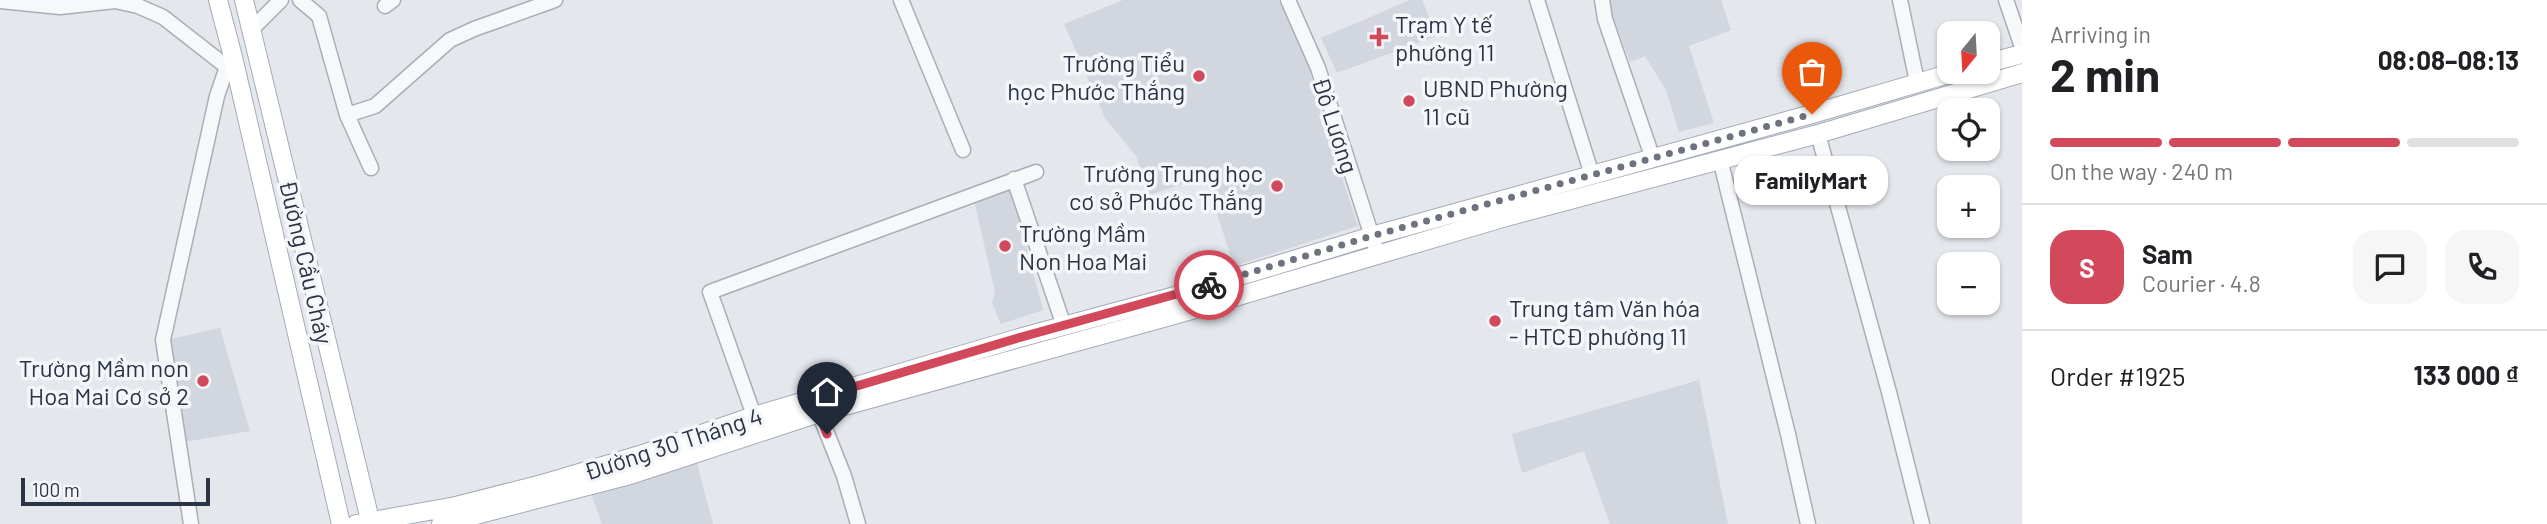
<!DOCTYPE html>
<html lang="en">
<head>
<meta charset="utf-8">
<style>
	:root { --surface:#fff; --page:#f6f6f6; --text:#202124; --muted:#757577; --line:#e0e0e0; --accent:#d1495b }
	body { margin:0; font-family:Barlow,sans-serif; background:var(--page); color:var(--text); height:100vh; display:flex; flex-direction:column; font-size:26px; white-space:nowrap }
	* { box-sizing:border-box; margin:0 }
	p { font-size:23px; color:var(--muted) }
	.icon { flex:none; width:38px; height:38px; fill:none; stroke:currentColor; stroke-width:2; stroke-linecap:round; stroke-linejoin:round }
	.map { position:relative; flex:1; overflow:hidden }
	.sheet { display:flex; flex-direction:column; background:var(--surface); width:525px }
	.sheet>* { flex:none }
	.needle { width:46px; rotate:198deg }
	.fabs { position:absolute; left:1937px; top:21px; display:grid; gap:14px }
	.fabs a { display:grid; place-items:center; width:63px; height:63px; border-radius:14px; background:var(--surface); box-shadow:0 2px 5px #0004; font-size:35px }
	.scale { position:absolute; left:21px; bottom:18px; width:189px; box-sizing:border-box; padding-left:7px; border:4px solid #2b3445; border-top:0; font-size:19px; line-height:24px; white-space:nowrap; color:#2b3445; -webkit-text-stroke:5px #f4f6f9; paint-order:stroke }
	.pin { position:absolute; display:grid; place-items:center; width:60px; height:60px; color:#fff; margin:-72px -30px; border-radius:50% 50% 50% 0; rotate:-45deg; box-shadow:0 0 7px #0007 }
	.pin .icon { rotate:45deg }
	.courier { position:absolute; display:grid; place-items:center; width:70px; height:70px; margin:-35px; border:5px solid #d1495b; border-radius:50%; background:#fff; color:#222; box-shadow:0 2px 9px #0007 }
	.bubble { position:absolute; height:49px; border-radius:21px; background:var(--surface); box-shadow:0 2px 5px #0004; font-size:23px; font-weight:700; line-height:49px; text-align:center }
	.head em { font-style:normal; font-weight:700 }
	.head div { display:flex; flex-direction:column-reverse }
	.head { display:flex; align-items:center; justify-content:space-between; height:119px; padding:0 28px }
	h1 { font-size:46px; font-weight:700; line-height:52px }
	.bar { display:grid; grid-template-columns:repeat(4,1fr); gap:10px 7px; align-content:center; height:84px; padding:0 28px }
	.bar i { height:9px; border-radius:5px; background:var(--line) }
	.bar .active { background:var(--accent) }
	.bar p { grid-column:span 4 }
	.line { display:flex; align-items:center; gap:18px; padding:0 28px; border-top:2px solid var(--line) }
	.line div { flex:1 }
	.round { display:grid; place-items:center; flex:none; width:74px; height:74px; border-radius:21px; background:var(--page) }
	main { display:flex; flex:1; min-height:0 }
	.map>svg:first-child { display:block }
	.built { fill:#d2d6de }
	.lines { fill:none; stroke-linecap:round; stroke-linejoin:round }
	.minor-casing { stroke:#a9aeb7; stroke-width:17 }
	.major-casing { stroke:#a3abb8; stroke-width:20 }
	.minor { stroke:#f7f8fa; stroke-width:14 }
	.major { stroke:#fff; stroke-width:18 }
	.done { stroke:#6c737f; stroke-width:7; stroke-dasharray:0 12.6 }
	.route { stroke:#d1495b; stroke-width:9 }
	.poi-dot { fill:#d1495b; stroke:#f4f6f9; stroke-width:2.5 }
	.labels { text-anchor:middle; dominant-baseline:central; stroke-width:7; stroke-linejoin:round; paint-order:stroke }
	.poi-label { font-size:24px; fill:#2b3445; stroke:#f4f6f9; text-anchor:start }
	.street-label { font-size:24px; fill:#2b3445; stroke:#f4f6f9 }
</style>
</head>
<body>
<main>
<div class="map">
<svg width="2022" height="524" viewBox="0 0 2022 524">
	<rect width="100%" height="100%" fill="#e4e7ec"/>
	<path class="built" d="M 1123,0 L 1278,0 L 1292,20 L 1307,54 L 1316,98 L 1358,226 L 1234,266 L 1205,177 L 1149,195 L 1136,156 L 1105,118 L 1064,24 Z
		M 1410,0 L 1422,0 L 1437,36 L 1337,73 L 1321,38 Z
		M 1607,0 L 1721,0 L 1731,30 L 1689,46 L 1714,123 L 1679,132 L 1666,90 L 1645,56 L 1630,62 Z
		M 1010,186 L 1043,310 L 1001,324 L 992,303 L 995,292 L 974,200 Z
		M 220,328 L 250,431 L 184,442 L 161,341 Z
		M 1699,380 L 1728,524 L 1610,524 L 1584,451 L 1522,473 L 1512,434 Z
		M 697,463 L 713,524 L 602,524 L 591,493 Z"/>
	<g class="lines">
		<g class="minor-casing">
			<path id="minor" d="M 300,0 L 319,16 L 347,115 L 375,106 L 450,40 L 474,29 L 555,0
				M 901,0 L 963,150
				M 1288,0 L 1318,68 L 1375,246
				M 1537,0 L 1592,175
				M 1602,0 L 1605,19 L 1653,159
				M 1900,0 L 1917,82
				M 2006,0 L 2022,47
				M 0,1 L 60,7 L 115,1 L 138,6 L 163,17 L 227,67
				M 385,6 L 393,0
				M 251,30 L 281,0
				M 347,115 L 371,168
				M 1818,134 L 1889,392 L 1922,524
				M 1720,159 L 1788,434 L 1808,524
				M 1014,179 L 1064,326
				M 819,413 L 844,476 L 858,524
				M 757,424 L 710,292 L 1036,172
				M 191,524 L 163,340 L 217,96 L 227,67 L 233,57"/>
		</g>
		<g class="major-casing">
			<path id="major" d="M 218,0 L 233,57 L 341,524
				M 244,0 L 371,524
				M 1988,63 L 2022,54
				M 356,524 L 456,506 L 542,484 L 646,453 L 754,416 L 1019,338 L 1175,296 L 1372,236 L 1812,114 L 1955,72
				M 441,524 L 630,475 L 819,413 L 1181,313 L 1506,217 L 1818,134 L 2022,73"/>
		</g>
		<use href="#minor" class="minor"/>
		<use href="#major" class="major"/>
	</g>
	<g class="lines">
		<path class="done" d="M 1209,285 L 1372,236 L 1812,114"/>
		<path class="route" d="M 827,434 L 813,399 L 1018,338 L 1209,285"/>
	</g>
	<g class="poi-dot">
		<path d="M1375.5 26.5h7v7h7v7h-7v7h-7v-7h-7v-7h7z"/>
		<circle cx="1199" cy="76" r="7"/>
		<circle cx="1409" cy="101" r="7"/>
		<circle cx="1277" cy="186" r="7"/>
		<circle cx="1005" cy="246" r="7"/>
		<circle cx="1495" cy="321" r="7"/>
		<circle cx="203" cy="381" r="7"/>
	</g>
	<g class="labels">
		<g class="poi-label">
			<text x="1395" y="23">Trạm Y tế<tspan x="1395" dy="28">phường 11</tspan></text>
			<text x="1185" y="62" text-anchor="end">Trường Tiểu<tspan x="1185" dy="28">học Phước Thắng</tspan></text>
			<text x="1423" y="87">UBND Phường<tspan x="1423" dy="28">11 cũ</tspan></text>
			<text x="1263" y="172" text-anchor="end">Trường Trung học<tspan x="1263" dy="28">cơ sở Phước Thắng</tspan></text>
			<text x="1019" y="232">Trường Mầm<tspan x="1019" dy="28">Non Hoa Mai</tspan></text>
			<text x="1509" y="307">Trung tâm Văn hóa<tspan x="1509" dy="28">- HTCĐ phường 11</tspan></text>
			<text x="189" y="367" text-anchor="end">Trường Mầm non<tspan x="189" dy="28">Hoa Mai Cơ sở 2</tspan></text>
		</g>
		<g class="street-label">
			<text transform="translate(1336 125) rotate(72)">Đô Lương</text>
			<text transform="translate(307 262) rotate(77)">Đường Cầu Cháy</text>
			<text transform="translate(673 443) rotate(-18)">Đường 30 Tháng 4</text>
		</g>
	</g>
</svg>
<div class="fabs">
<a><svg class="needle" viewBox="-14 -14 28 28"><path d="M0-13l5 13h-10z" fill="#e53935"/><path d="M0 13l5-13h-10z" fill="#757577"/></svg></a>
<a><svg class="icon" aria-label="locate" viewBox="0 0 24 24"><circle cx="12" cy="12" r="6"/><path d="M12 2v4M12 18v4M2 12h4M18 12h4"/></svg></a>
<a>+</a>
<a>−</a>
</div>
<div class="scale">100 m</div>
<div class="pin" style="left:1812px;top:114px;background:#ea580c"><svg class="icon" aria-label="bag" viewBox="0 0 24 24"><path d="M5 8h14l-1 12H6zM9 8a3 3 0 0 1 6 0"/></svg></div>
<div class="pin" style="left:827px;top:434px;background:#1f2937"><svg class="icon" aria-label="home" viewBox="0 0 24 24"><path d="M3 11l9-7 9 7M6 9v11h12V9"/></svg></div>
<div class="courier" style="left:1209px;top:285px"><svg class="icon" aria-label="bike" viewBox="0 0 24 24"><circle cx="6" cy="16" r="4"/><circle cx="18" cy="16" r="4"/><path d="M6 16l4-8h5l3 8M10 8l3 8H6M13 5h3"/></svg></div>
<div class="bubble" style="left:1734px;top:156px;width:154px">FamilyMart</div>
</div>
<section class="sheet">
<div class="head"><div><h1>2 min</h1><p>Arriving in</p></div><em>08:08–08:13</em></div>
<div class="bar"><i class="active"></i><i class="active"></i><i class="active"></i><i></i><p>On the way · 240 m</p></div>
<div class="line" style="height:126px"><b class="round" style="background:var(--accent);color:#fff">S</b><div><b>Sam</b><p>Courier · 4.8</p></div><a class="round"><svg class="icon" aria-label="chat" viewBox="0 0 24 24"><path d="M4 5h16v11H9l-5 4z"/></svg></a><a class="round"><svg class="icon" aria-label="phone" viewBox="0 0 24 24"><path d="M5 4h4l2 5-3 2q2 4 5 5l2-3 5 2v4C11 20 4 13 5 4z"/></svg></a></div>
<div class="line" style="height:91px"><div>Order #1925</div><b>133 000 ₫</b></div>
</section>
</main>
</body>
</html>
